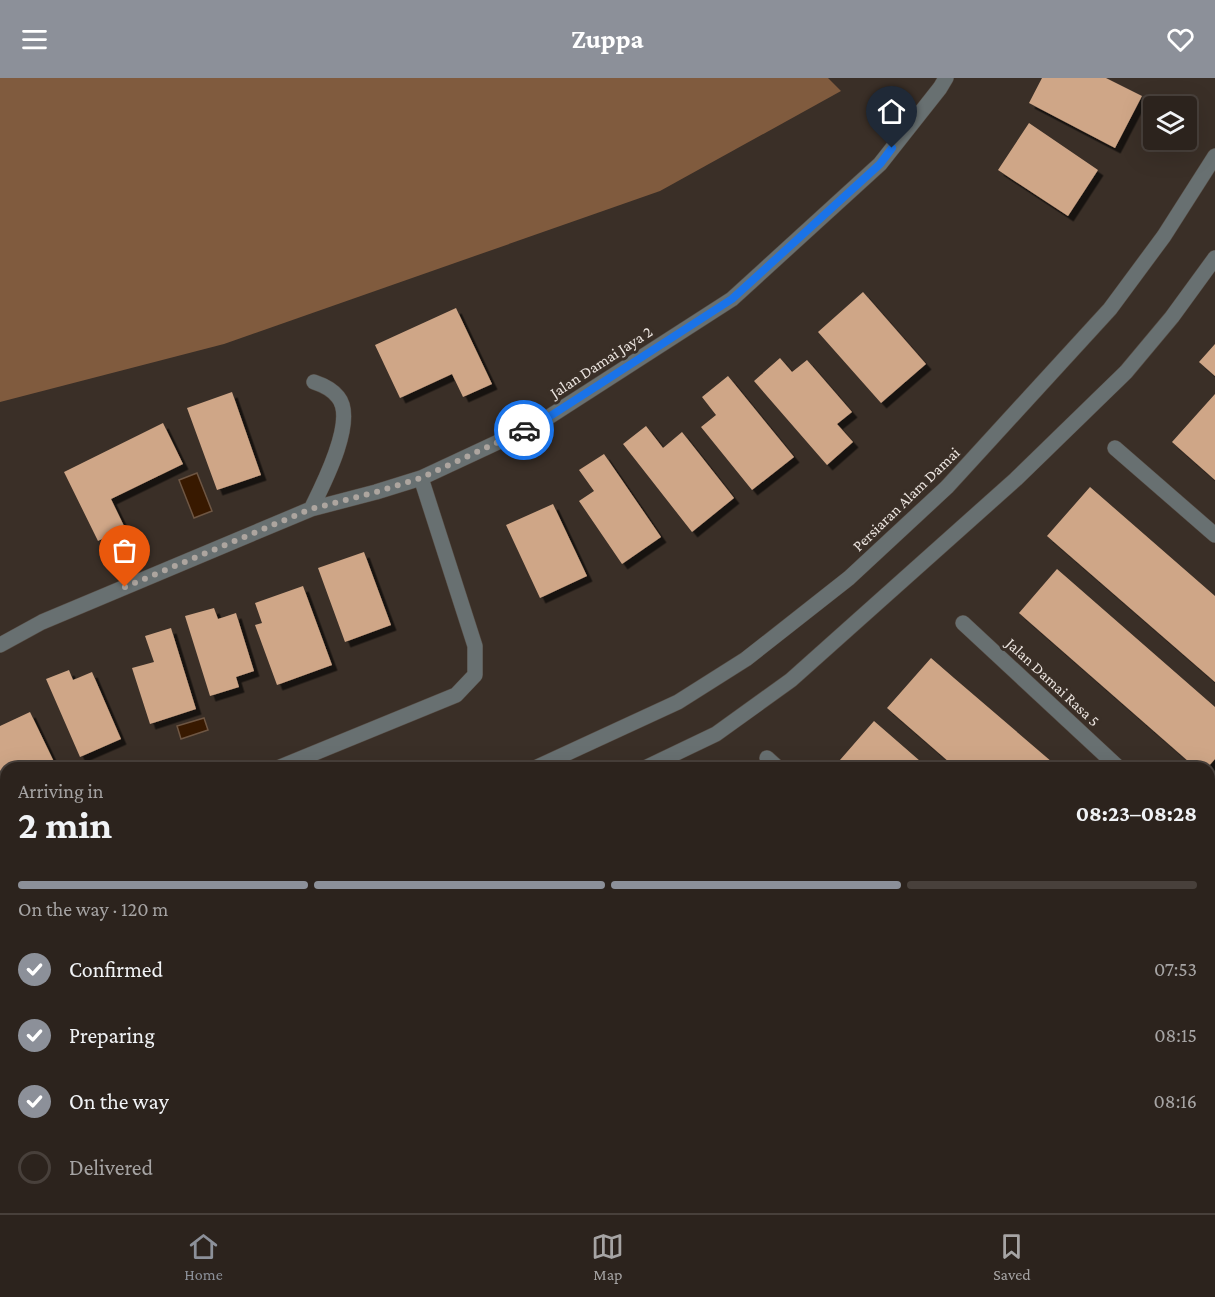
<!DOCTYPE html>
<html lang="en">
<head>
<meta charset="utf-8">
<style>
	:root { --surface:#2c231d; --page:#342b26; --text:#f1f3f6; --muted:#a6a4a4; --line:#48403b; --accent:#8c9099 }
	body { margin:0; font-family:"Crimson Pro",serif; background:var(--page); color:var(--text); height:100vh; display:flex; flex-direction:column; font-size:22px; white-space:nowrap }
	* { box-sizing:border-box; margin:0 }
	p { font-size:20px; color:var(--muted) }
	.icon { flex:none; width:33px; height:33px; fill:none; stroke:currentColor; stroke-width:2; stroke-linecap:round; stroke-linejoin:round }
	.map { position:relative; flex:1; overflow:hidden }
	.panel { position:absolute; left:0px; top:684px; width:1215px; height:452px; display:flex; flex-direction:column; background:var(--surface); border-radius:18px 18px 0 0; box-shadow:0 6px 24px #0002,0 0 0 2px var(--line) }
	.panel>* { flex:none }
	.buttons { position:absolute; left:1143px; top:18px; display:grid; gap:12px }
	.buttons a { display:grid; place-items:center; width:54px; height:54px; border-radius:6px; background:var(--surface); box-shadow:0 6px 24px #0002,0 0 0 2px var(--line); font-size:30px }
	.pin { position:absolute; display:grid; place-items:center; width:51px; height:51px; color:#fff; margin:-62px -26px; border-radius:50% 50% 50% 0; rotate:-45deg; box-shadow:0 0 6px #0007 }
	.pin .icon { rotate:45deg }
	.courier { position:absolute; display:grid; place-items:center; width:60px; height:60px; margin:-30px; border:4px solid #1a73e8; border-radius:50%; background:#fff; color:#222; box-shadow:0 2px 8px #0007 }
	.summary em { font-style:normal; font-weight:700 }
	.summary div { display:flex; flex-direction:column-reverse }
	.summary { display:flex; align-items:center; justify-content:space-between; height:102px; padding:0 18px }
	h1 { font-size:39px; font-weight:700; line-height:45px }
	.bar { display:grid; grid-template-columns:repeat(4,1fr); gap:9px 6px; align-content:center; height:72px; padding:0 18px }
	.bar i { height:8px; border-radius:4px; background:var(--line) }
	.bar .current { background:var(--accent) }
	.bar p { grid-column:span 4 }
	ol { padding:0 18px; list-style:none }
	li { display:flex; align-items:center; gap:18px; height:66px }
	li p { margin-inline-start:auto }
	li .icon { padding:6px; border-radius:50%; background:var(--accent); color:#fff; stroke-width:4 }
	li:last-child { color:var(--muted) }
	li i { width:33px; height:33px; border:3px solid var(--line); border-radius:50% }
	header { display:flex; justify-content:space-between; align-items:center; height:78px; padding:0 18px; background:var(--accent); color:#fff; font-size:27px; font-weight:700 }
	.tabs { display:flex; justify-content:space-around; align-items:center; height:84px; border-top:2px solid var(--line); background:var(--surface); font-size:16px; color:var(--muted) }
	.tabs a { display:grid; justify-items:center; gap:3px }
	.tabs .current { color:var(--accent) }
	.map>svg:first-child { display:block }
	.forest { fill:#805b3e }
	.water { fill:#381900; stroke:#6e5643; stroke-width:1.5 }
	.building { fill:#cfa687; filter:url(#shadow) }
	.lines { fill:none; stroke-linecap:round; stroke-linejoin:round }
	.minor-casing { stroke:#564c44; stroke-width:16 }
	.minor { stroke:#687071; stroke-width:15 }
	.done { stroke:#ada59f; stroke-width:6; stroke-dasharray:0 10.8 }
	.route { stroke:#1a73e8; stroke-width:8 }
	.labels { text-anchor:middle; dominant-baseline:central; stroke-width:6; stroke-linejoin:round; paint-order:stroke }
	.street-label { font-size:16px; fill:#ebe4df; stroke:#3a2f27 }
</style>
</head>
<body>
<header><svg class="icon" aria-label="menu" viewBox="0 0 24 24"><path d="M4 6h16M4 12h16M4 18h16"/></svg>Zuppa<svg class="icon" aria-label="heart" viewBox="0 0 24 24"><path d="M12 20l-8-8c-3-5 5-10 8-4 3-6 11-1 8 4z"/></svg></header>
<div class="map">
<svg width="1215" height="1135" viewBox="0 0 1215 1135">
	<defs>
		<filter id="shadow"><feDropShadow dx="5.5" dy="5.5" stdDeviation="0" flood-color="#0009"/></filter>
	</defs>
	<rect width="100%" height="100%" fill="#3a2f27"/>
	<path class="forest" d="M 0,0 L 828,0 L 841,13 L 660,113 L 224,266 L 0,324 Z"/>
	<path class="water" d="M 197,395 L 212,433 L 194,440 L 179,402 Z
		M 204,640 L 208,652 L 181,661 L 177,648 Z"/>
	<path class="building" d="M 1042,0 L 1106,0 L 1142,18 L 1115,70 L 1029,25 Z
		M 1029,45 L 1098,92 L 1068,138 L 998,92 Z
		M 863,214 L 926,286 L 881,325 L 818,254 Z
		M 456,230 L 492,306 L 463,319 L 452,296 L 400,320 L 375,267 Z
		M 1215,266 L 1215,298 L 1199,284 Z
		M 780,280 L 792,294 L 807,282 L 852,334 L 837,346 L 853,364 L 827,387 L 754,303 Z
		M 728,298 L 794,379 L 752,412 L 701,349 L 716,337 L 702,319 Z
		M 232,314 L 261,397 L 217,412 L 187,330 Z
		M 1215,316 L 1215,402 L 1172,364 Z
		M 163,345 L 183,386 L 111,421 L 125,450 L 98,463 L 64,394 Z
		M 646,348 L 663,370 L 682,354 L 734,420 L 692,454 L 623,366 Z
		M 604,376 L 661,459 L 622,486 L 579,423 L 594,413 L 579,392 Z
		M 1090,409 L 1215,518 L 1215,604 L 1047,458 Z
		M 553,426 L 587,498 L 540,520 L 506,447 Z
		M 364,474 L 391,547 L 345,564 L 318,490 Z
		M 1057,491 L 1215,629 L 1215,681 L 1207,690 L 1196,690 L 1019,535 Z
		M 303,508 L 332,587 L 277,607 L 255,547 L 262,545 L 255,525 Z
		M 214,530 L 218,541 L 236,535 L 254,593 L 236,599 L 239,609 L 210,618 L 185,538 Z
		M 171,550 L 196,631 L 150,646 L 132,590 L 154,584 L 145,558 Z
		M 931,580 L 954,600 L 1059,690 L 956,690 L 887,630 Z
		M 69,592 L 73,602 L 92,594 L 121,661 L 80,679 L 46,601 Z
		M 30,634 L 57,690 L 6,690 L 6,705 L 0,692 L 0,648 Z
		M 874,643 L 920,683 L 927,690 L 833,690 Z
		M 1215,887 L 1215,909 L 1209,904 L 1209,894 Z
		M 1209,954 L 1215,959 L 1215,1036 L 1209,1031 Z
		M 38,1130 L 51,1130 L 57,1135 L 33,1135 Z
		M 70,1130 L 159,1130 L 154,1135 L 76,1135 Z
		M 356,1130 L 408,1130 L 414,1135 L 351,1135 Z
		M 431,1130 L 449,1130 L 444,1135 L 437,1135 Z
		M 472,1130 L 545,1130 L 552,1135 L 467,1135 Z
		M 663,1130 L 683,1130 L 689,1135 L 658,1135 Z
		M 704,1130 L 747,1130 L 742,1135 L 710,1135 Z
		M 769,1130 L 821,1130 L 828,1135 L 764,1135 Z
		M 985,1130 L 1059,1130 L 1065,1135 L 980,1135 Z
		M 1109,1130 L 1192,1130 L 1199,1135 L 1115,1135 Z"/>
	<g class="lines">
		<g class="minor-casing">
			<path id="minor" d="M 1115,370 L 1215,457
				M 311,431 C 323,407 357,342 338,319 C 332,311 323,307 314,304
				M 963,545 L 1119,690
				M 0,567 L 42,544 L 311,431 L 376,414 L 421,400 L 541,344 L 732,221 L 880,86 L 940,10 L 946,0
				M 767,680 L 778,690
				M 278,690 L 456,617 L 475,597 L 475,568 L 421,400
				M 535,690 L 678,624 L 746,581 L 849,500 L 947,409 L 1110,231 L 1164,158 L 1215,78
				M 645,690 L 716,656 L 791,602 L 1016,401 L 1126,294 L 1172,239 L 1215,180
				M 1209,742 L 1215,735
				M 1209,843 L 1215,836
				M 0,868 L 6,863
				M 0,969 L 6,964
				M 0,1034 L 6,1029
				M 1209,1088 L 1215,1094
				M 0,1115 L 6,1108
				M 239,1130 L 245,1135
				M 913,1130 L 919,1135
				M 305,1135 L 310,1130
				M 608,1135 L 613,1130
				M 944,1135 L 949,1130"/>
		</g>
		<use href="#minor" class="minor"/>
	</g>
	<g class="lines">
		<path class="done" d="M 125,509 L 311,431 L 376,414 L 421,400 L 524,352"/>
		<path class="route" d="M 524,352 L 541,344 L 732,221 L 880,86 L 892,70"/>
	</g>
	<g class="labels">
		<g class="street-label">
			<text transform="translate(601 284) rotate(-33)">Jalan Damai Jaya 2</text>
			<text transform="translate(906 421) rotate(-44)">Persiaran Alam Damai</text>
			<text transform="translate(1053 604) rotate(43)">Jalan Damai Rasa 5</text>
		</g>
	</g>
</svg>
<div class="buttons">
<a><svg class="icon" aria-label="layers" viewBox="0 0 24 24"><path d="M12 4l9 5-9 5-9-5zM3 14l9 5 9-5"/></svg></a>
</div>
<div class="pin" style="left:125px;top:509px;background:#ea580c"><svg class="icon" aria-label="bag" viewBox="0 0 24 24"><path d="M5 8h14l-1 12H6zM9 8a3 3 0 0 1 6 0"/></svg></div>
<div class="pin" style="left:892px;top:70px;background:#1f2937"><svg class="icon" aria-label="home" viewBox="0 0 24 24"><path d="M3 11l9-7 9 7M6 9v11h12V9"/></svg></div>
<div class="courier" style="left:524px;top:352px"><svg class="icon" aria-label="car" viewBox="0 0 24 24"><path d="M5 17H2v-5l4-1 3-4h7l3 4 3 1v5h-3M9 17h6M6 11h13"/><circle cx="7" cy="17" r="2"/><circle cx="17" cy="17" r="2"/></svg></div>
<section class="panel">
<div class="summary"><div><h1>2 min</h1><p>Arriving in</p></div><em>08:23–08:28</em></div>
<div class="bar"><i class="current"></i><i class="current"></i><i class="current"></i><i></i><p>On the way · 120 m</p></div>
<ol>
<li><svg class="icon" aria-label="check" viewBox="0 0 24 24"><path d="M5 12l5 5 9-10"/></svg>Confirmed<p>07:53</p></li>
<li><svg class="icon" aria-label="check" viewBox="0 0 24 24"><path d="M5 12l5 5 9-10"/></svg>Preparing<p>08:15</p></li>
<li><svg class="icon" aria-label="check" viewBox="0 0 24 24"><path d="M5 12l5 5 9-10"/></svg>On the way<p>08:16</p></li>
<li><i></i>Delivered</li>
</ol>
</section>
</div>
<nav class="tabs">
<a class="current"><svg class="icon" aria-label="home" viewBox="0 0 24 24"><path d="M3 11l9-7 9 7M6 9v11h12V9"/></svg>Home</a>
<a><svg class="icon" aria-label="map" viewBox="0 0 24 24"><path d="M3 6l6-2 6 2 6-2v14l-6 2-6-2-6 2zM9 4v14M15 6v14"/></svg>Map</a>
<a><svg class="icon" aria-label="saved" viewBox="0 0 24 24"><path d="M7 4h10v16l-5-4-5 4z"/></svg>Saved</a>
</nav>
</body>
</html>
